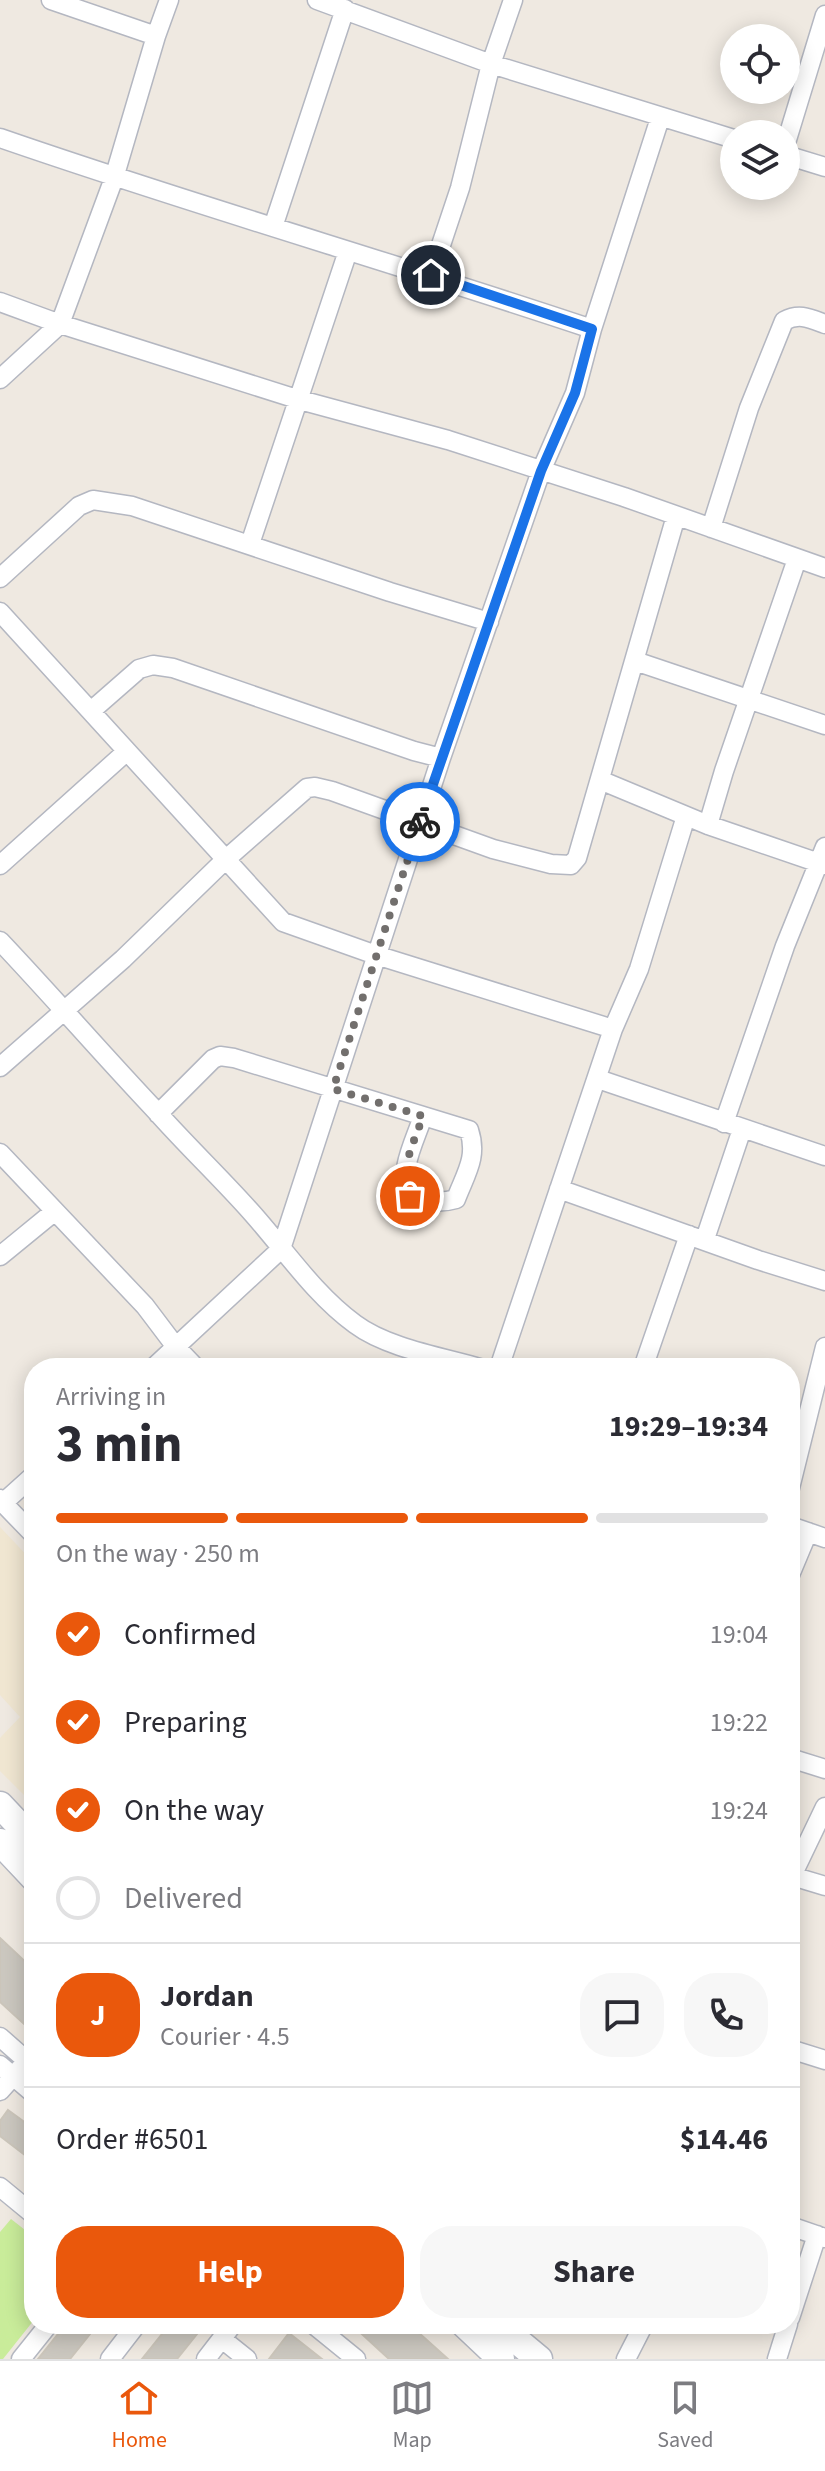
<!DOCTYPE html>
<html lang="en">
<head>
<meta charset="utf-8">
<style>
	:root { --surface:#fff; --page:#f7f7f7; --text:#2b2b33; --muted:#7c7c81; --line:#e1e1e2; --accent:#ea580c }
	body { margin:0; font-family:"Source Sans 3",sans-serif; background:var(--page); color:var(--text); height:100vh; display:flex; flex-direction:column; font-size:30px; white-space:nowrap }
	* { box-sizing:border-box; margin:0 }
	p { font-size:26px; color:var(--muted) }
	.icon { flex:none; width:44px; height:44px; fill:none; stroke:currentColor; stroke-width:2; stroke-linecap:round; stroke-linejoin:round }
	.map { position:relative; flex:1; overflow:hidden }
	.drawer { position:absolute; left:24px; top:1358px; width:776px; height:976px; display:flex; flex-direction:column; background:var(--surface); border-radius:32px; box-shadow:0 4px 20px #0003 }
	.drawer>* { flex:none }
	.buttons { position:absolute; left:720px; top:24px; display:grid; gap:16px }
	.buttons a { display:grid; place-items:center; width:80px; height:80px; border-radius:50%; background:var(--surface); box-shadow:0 4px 20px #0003; font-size:40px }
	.pin { position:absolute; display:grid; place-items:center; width:68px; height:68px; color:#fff; margin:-34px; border:4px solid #fff; border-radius:50%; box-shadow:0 2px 8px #0007 }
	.courier { position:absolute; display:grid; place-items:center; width:80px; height:80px; margin:-40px; border:6px solid #1a73e8; border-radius:50%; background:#fff; color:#222; box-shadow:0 2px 10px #0007 }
	.headline em { font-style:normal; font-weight:700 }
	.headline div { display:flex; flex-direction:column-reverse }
	.headline { display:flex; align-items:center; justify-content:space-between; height:136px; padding:0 32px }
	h1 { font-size:52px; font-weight:700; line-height:60px }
	.bar { display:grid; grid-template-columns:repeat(4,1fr); gap:12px 8px; align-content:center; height:96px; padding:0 32px }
	.bar i { height:10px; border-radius:6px; background:var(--line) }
	.bar .on { background:var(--accent) }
	.bar p { grid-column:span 4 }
	.line { display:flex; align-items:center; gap:20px; padding:0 32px; border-top:2px solid var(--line) }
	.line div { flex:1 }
	.round { display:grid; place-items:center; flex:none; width:84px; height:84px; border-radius:32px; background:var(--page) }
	ol { padding:0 32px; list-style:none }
	li { display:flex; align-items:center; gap:24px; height:88px }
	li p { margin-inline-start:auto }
	li .icon { padding:8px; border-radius:50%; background:var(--accent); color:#fff; stroke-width:4 }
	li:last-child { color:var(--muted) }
	li i { width:44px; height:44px; border:4px solid var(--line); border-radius:50% }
	.primary-button { display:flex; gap:16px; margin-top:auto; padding:16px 32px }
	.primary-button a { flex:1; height:92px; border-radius:32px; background:var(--accent); color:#fff; font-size:32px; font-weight:700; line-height:92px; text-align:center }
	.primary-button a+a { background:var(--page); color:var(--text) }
	.tabs { display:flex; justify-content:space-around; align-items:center; height:112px; border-top:2px solid var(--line); background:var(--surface); font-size:22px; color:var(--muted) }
	.tabs a { display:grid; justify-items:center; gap:4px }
	.tabs .on { color:var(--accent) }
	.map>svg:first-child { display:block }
	.education { fill:#f0e6d1 }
	.pitch { fill:#c9ec9a }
	.building { fill:#cbc7bf; stroke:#cbc5ba; stroke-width:2 }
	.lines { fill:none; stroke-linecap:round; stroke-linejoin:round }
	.minor-casing { stroke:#b4b7c1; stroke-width:21 }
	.secondary-casing { stroke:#b4b7c1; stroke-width:29 }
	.minor { stroke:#fff; stroke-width:18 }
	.secondary { stroke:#fff; stroke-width:26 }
	.done { stroke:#726f6d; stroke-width:8; stroke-dasharray:0 14.4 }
	.route { stroke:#1a73e8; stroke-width:10 }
</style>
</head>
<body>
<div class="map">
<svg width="825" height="2359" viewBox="0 0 825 2359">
	<rect width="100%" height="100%" fill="#efe9e1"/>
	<path class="education" d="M 0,1527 L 34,1563 L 34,1805 L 0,1771 L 0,1738 L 20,1717 L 0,1695 Z"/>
	<path class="pitch" d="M 11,2219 L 34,2237 L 34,2320 L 3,2359 L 0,2359 L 0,2232 Z"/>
	<path class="building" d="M 0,1938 L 34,1970 L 34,2033 L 0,2002 Z
		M 8,2110 L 34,2129 L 34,2162 L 0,2136 L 0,2121 Z
		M 66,2324 L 98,2324 L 70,2359 L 38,2359 Z
		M 170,2324 L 205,2324 L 177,2359 L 142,2359 Z
		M 351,2324 L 409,2324 L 448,2359 L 389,2359 Z
		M 289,2333 L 322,2359 L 269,2359 Z"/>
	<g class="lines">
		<g class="minor-casing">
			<path id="minor" d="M 51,0 L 156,36
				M 317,0 L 491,64 L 734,139
				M 0,138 C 196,206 395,263 592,329
				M 786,143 L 825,15
				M 786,155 L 825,167
				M 273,227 L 345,9
				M 431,275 L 460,188 L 491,64 L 513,0
				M 0,302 L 60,324 L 300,400 L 448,440 L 624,497 L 825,568
				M 0,379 L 60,324 L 114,178 L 156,36 L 169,0
				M 711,528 L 749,408 L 784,321 C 799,313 809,318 825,324
				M 250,544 L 348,251
				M 0,578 L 79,506 L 93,500 L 132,506 L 390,592 L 489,622
				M 0,612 L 283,922 L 376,955 L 613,1029
				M 635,661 L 825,725
				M 91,711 L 139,669 L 153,665 L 173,668 L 414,751 L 441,758
				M 600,780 L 708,825 L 825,865
				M 708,825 L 724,771 L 797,559
				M 0,865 L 126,752
				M 0,941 C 53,997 103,1055 156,1111 C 187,1146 221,1178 252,1213 C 285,1250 314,1294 355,1324 C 387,1348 442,1357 480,1368
				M 0,1067 L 123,959 L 225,860 L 307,788 L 315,787 L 332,791 L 493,849 L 551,864 L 571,865 L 577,858 L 676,516
				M 598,1079 L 825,1156
				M 158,1114 L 213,1059 L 220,1056 L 234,1058 L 469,1130 C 478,1157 466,1173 456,1199 C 439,1204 427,1201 410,1196 C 397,1172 415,1141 423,1116
				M 724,1123 L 785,946 L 825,847
				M 0,1153 L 145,1306 L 176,1347 L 196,1368
				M 559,1189 L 758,1260 L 825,1281
				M 705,1239 L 742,1129
				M 0,1256 L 55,1211
				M 153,1368 L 281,1249 L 441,758 L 541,471 L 575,393 L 592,329 L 660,118
				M 499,1368 L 613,1029 L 639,969 L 686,816
				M 643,1368 L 689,1235
				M 790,1488 L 825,1347
				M 0,1499 L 3,1503 L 34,1475
				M 3,1503 L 34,1535
				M 790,1526 L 825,1538
				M 790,1575 L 808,1532
				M 790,1758 L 825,1769
				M 792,1876 L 825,1886
				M 790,1880 L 825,1807
				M 0,2037 L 34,2067
				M 790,2049 L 825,2060
				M 0,2065 L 34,2094
				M 0,2091 L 34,2053
				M 0,2187 L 34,2215
				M 790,2226 L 825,2238
				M 790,2318 L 817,2235
				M 313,2324 L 356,2359
				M 222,2339 L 247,2359
				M 21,2359 L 49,2324
				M 110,2359 L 137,2324
				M 206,2359 L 233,2324
				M 626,2359 L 644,2324
				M 777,2359 L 788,2324"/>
		</g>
		<g class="secondary-casing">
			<path id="secondary" d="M 0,1805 L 34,1841
				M 0,1842 L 34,1878
				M 464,2324 L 501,2359
				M 497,2324 L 539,2359"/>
		</g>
		<use href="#minor" class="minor"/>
		<use href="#secondary" class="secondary"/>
	</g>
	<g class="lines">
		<path class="done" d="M 410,1196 C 397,1172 415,1141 423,1116 L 333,1089 L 420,822"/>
		<path class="route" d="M 420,822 L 541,471 L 575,393 L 592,329 L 431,275"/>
	</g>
</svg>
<div class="buttons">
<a><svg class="icon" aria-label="locate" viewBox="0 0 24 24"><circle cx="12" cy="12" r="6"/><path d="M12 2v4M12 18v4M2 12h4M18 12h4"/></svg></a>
<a><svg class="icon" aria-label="layers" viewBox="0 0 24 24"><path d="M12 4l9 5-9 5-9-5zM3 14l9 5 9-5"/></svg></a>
</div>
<div class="pin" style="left:410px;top:1196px;background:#ea580c"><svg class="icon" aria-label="bag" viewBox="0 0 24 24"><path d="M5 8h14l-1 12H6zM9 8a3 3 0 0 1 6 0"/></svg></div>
<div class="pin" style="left:431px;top:275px;background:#1f2937"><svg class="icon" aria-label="home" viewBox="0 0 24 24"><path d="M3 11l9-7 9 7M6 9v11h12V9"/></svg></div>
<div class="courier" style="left:420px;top:822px"><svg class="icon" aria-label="bike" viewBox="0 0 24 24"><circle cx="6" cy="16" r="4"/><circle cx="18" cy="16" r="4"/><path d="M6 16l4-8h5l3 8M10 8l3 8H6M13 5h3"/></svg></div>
<section class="drawer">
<div class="headline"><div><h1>3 min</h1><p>Arriving in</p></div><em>19:29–19:34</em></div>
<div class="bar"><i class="on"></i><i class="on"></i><i class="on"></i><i></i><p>On the way · 250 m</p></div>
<ol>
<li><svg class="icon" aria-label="check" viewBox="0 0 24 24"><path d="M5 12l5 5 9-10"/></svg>Confirmed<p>19:04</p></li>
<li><svg class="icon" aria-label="check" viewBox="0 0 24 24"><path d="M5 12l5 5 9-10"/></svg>Preparing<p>19:22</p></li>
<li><svg class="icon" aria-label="check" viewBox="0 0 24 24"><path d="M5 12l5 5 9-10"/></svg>On the way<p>19:24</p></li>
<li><i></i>Delivered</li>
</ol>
<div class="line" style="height:144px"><b class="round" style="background:var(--accent);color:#fff">J</b><div><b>Jordan</b><p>Courier · 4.5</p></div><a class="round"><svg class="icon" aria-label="chat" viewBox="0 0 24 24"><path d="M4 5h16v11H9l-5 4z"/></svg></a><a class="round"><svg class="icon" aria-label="phone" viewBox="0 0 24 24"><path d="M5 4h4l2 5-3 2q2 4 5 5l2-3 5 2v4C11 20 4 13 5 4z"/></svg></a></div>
<div class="line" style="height:104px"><div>Order #6501</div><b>$14.46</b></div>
<div class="primary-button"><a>Help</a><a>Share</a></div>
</section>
</div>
<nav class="tabs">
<a class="on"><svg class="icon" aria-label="home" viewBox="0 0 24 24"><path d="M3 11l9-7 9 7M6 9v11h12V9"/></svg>Home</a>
<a><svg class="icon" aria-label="map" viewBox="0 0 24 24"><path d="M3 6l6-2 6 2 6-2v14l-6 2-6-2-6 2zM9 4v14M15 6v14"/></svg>Map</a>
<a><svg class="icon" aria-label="saved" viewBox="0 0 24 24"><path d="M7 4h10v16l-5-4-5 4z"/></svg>Saved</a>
</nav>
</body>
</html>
